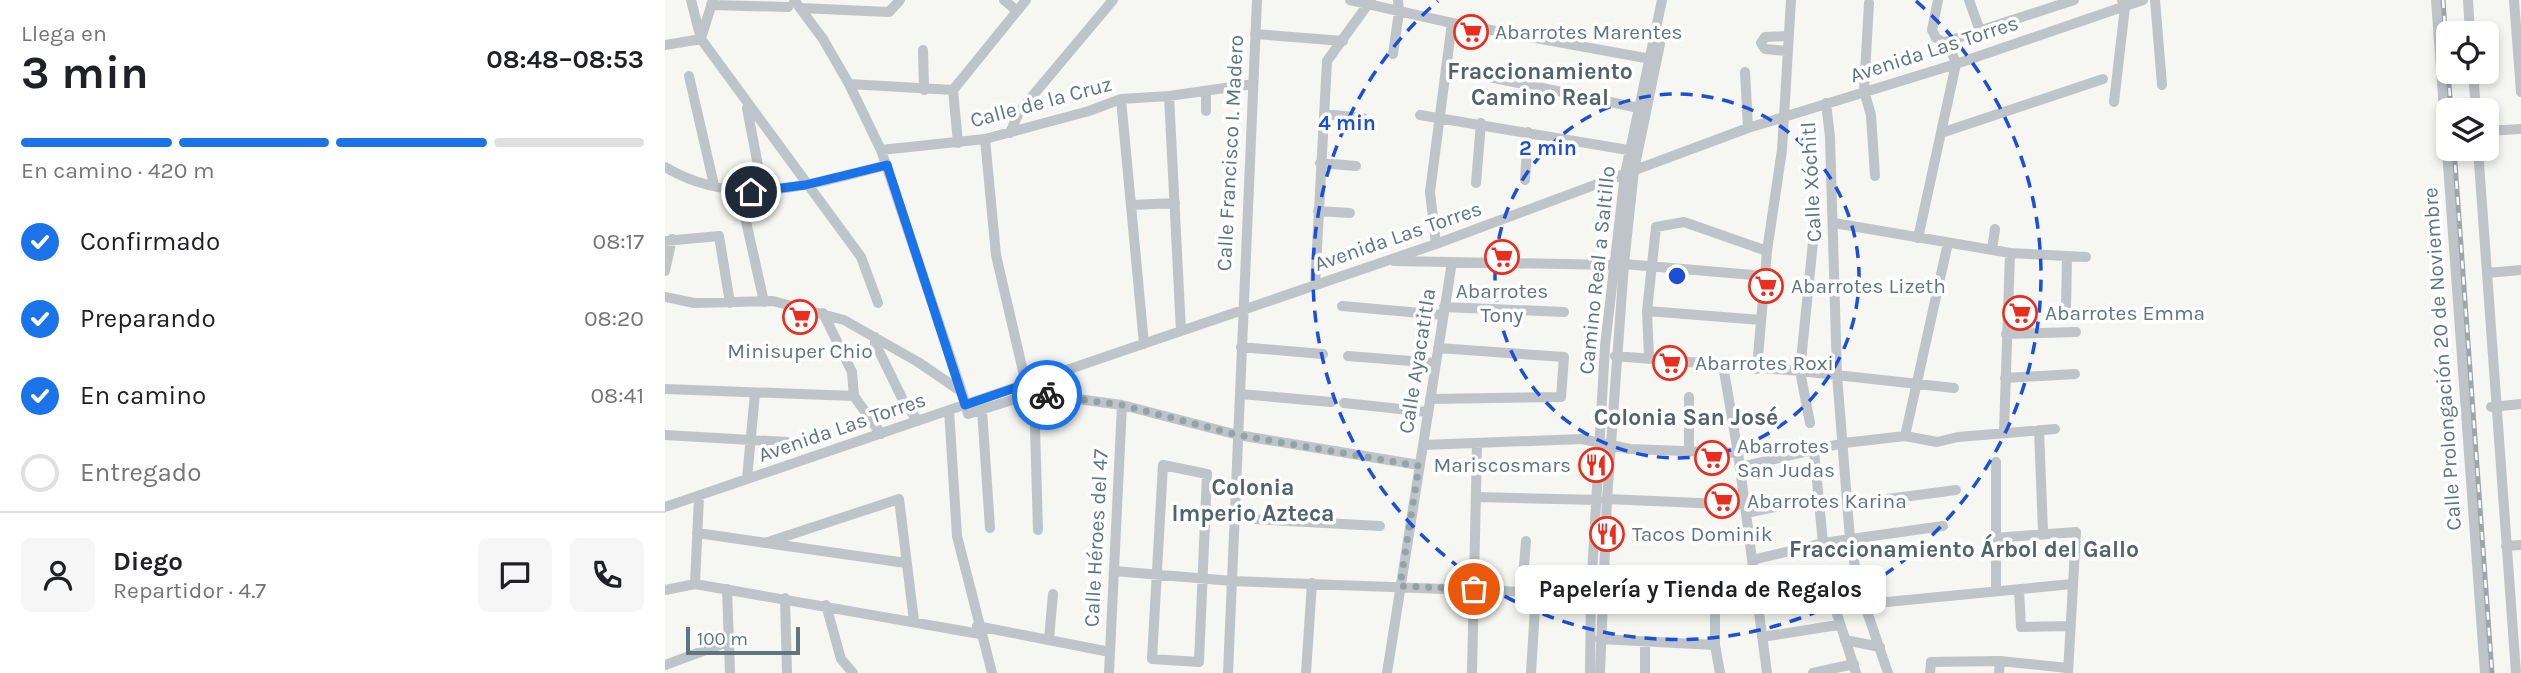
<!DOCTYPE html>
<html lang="es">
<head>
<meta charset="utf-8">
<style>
	:root { --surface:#fff; --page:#f6f6f6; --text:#202124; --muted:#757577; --line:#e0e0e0; --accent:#1a73e8 }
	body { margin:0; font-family:Karla,sans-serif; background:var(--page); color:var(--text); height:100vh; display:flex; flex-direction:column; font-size:26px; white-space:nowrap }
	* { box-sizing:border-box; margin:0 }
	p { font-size:23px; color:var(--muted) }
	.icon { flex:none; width:38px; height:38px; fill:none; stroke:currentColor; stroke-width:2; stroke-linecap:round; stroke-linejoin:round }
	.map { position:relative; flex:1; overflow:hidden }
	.sheet { display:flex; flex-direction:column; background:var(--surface); width:665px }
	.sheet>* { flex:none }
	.controls { position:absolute; left:1771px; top:21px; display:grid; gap:14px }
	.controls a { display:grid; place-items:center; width:63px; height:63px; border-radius:10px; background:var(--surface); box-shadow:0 4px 10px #0003; font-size:35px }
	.scale { position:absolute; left:21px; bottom:18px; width:114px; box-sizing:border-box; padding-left:7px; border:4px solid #5f767f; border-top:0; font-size:19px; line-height:24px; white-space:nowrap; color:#5f767f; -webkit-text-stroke:5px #fff; paint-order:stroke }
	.pin { position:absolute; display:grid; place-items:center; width:60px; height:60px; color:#fff; margin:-30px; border:4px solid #fff; border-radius:50%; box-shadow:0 2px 7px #0007 }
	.courier { position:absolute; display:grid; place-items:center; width:70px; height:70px; margin:-35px; border:5px solid #1a73e8; border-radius:50%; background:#fff; color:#222; box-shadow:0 2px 9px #0007 }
	.bubble { position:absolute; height:49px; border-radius:10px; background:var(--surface); box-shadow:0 4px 10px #0003; font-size:23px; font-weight:700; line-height:49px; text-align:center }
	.summary em { font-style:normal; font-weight:700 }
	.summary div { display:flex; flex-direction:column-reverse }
	.summary { display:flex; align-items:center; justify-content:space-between; height:119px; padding:0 21px }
	h1 { font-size:46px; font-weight:700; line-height:52px }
	.bar { display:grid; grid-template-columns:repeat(4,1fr); gap:10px 7px; align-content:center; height:84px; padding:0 21px }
	.bar i { height:9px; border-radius:5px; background:var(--line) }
	.bar .selected { background:var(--accent) }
	.bar p { grid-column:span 4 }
	.line { display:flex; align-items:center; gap:18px; padding:0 21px; border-top:2px solid var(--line) }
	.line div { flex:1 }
	.round { display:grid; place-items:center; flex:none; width:74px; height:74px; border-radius:10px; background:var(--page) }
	ol { padding:0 21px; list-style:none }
	li { display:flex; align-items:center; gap:21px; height:77px }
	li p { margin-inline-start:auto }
	li .icon { padding:7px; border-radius:50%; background:var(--accent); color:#fff; stroke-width:4 }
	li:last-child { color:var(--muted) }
	li i { width:38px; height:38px; border:4px solid var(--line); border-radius:50% }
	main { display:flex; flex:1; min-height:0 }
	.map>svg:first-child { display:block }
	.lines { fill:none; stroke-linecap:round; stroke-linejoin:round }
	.minor { stroke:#bec4c7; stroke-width:10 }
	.rail-casing { stroke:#9da7ab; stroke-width:5 }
	.rail { stroke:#fff; stroke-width:2.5; stroke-dasharray:8; stroke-linecap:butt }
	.done { stroke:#94a3a7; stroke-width:7; stroke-dasharray:0 12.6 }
	.route { stroke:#1a73e8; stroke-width:9 }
	.ring { fill:none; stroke:#1d4ed8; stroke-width:3.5; stroke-dasharray:12 9 }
	.labels { text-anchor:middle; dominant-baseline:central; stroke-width:7; stroke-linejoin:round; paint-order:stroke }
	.poi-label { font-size:21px; fill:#5f767f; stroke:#fff; text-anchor:start }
	.street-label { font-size:21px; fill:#5f767f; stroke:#fff }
	.neighbourhood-label { font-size:23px; font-weight:bold; fill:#52636a; stroke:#fff }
	.centre { fill:#1d4ed8; stroke:#fff; stroke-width:3.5 }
	.ring-label { font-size:21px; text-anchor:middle; font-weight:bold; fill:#1d4ed8; stroke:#fff; stroke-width:7; stroke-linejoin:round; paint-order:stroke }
</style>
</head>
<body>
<main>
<section class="sheet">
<div class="summary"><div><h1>3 min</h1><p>Llega en</p></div><em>08:48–08:53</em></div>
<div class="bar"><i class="selected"></i><i class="selected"></i><i class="selected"></i><i></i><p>En camino · 420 m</p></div>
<ol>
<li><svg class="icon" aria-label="check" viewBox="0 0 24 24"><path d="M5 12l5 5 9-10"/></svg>Confirmado<p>08:17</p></li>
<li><svg class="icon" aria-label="check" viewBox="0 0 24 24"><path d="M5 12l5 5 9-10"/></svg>Preparando<p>08:20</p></li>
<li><svg class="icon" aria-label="check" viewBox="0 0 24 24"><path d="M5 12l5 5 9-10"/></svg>En camino<p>08:41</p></li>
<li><i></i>Entregado</li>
</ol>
<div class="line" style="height:126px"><a class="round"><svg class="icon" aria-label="person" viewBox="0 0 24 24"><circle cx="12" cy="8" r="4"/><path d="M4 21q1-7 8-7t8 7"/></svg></a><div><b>Diego</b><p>Repartidor · 4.7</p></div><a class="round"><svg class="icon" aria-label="chat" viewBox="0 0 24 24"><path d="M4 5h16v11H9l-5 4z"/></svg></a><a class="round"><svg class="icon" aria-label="phone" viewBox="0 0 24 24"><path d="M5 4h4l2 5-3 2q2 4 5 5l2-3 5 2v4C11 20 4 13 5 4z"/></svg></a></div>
</section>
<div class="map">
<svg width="1856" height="673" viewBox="0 0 1856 673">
	<rect width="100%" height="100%" fill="#f6f6f2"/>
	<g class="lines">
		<path class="minor" d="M 26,0 L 36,39 L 196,257 L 213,303
			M 129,0 L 158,39 L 184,84 L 216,150 L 297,392
			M 339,0 L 352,11
			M 685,0 L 787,23 L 986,59
			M 1304,0 L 1315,31
			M 1490,0 L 1497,85
			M 1771,0 L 1820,673
			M 1803,0 L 1805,33
			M 1849,0 L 1856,92
			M 1204,3 L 1199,91 L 1206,115 L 1210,176
			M 46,5 L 123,7
			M 135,8 L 224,12 L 235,0
			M 590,34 L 678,41
			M 36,38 L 48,0
			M 1280,42 L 1409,0
			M 0,45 L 36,39
			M 258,50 L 259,90
			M 1122,51 L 1100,49 L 1096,43 L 1100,37 L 1123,36
			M 728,54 L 734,12 L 733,0
			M 781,68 L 974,108
			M 1080,72 L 1083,128
			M 1808,72 L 1811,110
			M 24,76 L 49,185
			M 184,84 L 288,90
			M 504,96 L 516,331
			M 456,99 L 479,344
			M 1449,102 L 1460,7 L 1457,0
			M 1161,103 L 1165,137 L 1172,375 L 1185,539 L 1194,588 L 1223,673
			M 82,108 L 98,192
			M 541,111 L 541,91
			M 659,114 L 698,118
			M 755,115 L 969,151
			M 1822,131 L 1856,129
			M 345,133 L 354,112 L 448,0
			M 1276,133 L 1438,79
			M 320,139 L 331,255 L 361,384 L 369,393 L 373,530
			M 293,143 L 288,90 L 361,0
			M 1813,149 L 1851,673
			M 216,150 L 320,139 L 424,111 L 456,99 L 504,96 L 588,84
			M 655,163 L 691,166
			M 0,167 C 72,210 147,184 222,165
			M 860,180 L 863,132
			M 811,183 L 816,123
			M 74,190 L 99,302
			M 466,205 L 510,203
			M 653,211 L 685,213
			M 1169,223 L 1345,253 L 1421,257
			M 1253,238 L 1291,64 C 1287,51 1283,44 1271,38 L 1267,30 L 1273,0
			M 0,241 L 54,236 L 65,303
			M 771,244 L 765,192 L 787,23
			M 1327,250 L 1330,229
			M 729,261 L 949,265
			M 959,264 L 1100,276
			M 0,271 L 7,239
			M 1822,273 L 1856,270
			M 650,285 L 662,61 L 706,0
			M 0,297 L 29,303 L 108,301 L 179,320 L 253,362 L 297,392 L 303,414 L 369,393 L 457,405 L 573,435 L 754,465
			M 677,306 L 778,315
			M 779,307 L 899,312
			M 1401,307 L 1402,256
			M 982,311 L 1096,320
			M 158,313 L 187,372 L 189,396 L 216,434
			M 1341,334 L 1411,332
			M 210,337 L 210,343 L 238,400 L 253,421
			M 576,347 L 658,354
			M 683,356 L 771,363
			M 950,356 L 1135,371 L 1289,388
			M 984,358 L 982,311 L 991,227 L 1019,222 L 1102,251
			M 1058,365 L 1073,453 L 1102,673
			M 1092,369 L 1102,251 L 1117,150 L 1126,0
			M 1340,378 L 1410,374
			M 0,389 L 189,396
			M 575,394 L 666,402
			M 765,399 L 896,397 L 899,357 L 773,348
			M 679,403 L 763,412
			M 1826,407 L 1856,404
			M 284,410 L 292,536 L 327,673
			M 317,410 L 325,528
			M 1145,423 L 1135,371 L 1148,242
			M 1374,430 L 1378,532
			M 1339,432 L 1345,253
			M 0,435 L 122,442
			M 1240,436 L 1283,243
			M 758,445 L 917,439 L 965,449 L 1073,453
			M 1149,450 L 1158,543
			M 1024,452 L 1024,397
			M 1331,462 L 1331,591
			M 498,465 L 542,474 L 534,662 L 487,659 Z
			M 1075,467 L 1179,443 L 1240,436 L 1272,442 L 1293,437 L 1390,429
			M 82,479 L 90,393
			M 811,497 L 933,500
			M 942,499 L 1080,505
			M 1184,504 L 1291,490
			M 0,507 L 771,244 L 1083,128 L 1291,64 L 1478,0
			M 1081,513 L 1154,498
			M 570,518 L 715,526
			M 32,533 L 241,563
			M 1329,538 L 1411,532 L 1403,673
			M 100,543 L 234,499 L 249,621
			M 1841,546 L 1856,545
			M 1087,560 L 1158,543 L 1278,526
			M 449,571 L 567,581 L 1050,599 L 1194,588
			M 30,584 L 34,496
			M 62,589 L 65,673
			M 1164,589 L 1191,673
			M 1354,589 L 1356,627 L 1405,626
			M 0,590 L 30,584 L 315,634
			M 857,591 L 861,541
			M 120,598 L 122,673
			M 1050,599 L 1050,645 L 1055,673
			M 1201,604 L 1407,584
			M 161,605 L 176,659 L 188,673
			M 312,626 L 445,652
			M 1097,637 L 1173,625
			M 384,639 L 388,594
			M 935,639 L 1050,645
			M 1180,640 L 1215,647
			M 0,665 L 65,641
			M 444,673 L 457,405
			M 563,673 L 592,0
			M 641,673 L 647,583
			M 722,673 L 787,262
			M 807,673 L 812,445
			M 866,673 L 871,592
			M 925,673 L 926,593 L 940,346 L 960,174 L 997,0
			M 935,673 L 942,499 L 959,264 L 969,170 L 995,44
			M 980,673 L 980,642
			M 1148,673 L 1189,664
			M 1265,673 L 1266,662 L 1335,661 L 1403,668
			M 1334,673 L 1335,661"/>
		<g class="rail-casing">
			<path id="rail" d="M 1778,0 L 1783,69
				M 1783,72 L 1786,110
				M 1789,149 L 1827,673"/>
		</g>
		<use href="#rail" class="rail"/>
	</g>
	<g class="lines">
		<path class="done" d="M 382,395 L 457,405 L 573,435 L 754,466 L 735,586 L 809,589"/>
		<path class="route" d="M 86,192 L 140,185 L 222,165 L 300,405 L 361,384 L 369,393 L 382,395"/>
	</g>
	<g class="ring">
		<circle cx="1012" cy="276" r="182"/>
		<path d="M1251 1A364 364 0 1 1 773 1"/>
	</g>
	<defs>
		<g id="supermarket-ring" transform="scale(1.75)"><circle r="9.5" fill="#fff" stroke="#ec2c1c" stroke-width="1.5"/><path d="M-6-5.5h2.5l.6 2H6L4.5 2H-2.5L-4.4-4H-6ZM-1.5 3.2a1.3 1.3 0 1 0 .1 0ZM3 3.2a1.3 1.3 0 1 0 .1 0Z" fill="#ec2c1c"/></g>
		<g id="restaurant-ring" transform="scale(1.75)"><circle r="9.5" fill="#fff" stroke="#ec2c1c" stroke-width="1.5"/><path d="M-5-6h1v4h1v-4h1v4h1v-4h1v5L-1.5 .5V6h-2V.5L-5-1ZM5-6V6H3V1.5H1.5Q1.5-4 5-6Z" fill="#ec2c1c"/></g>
	</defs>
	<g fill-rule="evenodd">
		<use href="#supermarket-ring" x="806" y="32"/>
		<use href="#supermarket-ring" x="837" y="257"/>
		<use href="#supermarket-ring" x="1101" y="286"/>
		<use href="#supermarket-ring" x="1355" y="313"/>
		<use href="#supermarket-ring" x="135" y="317"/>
		<use href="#supermarket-ring" x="1005" y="363"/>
		<use href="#supermarket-ring" x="1047" y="458"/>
		<use href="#restaurant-ring" x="931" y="465"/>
		<use href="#supermarket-ring" x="1057" y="501"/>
		<use href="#restaurant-ring" x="942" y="534"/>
	</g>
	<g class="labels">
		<g class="poi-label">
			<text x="830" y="32">Abarrotes Marentes</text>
			<text x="1126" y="286">Abarrotes Lizeth</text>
			<text x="837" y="291" text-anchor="middle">Abarrotes<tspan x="837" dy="24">Tony</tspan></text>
			<text x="1380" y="313">Abarrotes Emma</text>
			<text x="135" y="351" text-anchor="middle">Minisuper Chio</text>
			<text x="1030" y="363">Abarrotes Roxi</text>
			<text x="1072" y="446">Abarrotes<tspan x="1072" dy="24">San Judas</tspan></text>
			<text x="906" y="465" text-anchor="end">Mariscosmars</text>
			<text x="1082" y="501">Abarrotes Karina</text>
			<text x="967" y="534">Tacos Dominik</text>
		</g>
		<g class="street-label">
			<text transform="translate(1269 49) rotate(-18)">Avenida Las Torres</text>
			<text transform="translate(376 102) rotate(-15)">Calle de la Cruz</text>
			<text transform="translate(565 153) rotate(-87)">Calle Francisco I. Madero</text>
			<text transform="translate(1146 182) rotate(-93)">Calle Xóchitl</text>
			<text transform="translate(733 236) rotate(-19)">Avenida Las Torres</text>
			<text transform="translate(932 270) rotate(-84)">Camino Real a Saltillo</text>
			<text transform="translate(1777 359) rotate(-94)">Calle Prolongación 20 de Noviembre</text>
			<text transform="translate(752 361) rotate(-81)">Calle Ayacatitla</text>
			<text transform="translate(177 427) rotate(-19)">Avenida Las Torres</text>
			<text transform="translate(431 538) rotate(-87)">Calle Héroes del 47</text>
		</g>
		<g class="neighbourhood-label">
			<text x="875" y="71">Fraccionamiento<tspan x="875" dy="26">Camino Real</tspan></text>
			<text x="1021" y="417">Colonia San José</text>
			<text x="588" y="487">Colonia<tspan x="588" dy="26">Imperio Azteca</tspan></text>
			<text x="1299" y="549">Fraccionamiento Árbol del Gallo</text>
		</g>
	</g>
	<circle cx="1012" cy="276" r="10" class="centre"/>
	<g class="ring-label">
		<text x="682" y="130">4 min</text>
		<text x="883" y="155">2 min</text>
	</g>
</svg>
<div class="controls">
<a><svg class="icon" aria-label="locate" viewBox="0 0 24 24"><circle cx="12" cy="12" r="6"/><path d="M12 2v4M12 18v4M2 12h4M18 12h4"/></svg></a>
<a><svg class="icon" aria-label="layers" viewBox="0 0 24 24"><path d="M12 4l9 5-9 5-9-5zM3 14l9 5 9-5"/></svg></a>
</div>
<div class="scale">100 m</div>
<div class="pin" style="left:809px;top:589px;background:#ea580c"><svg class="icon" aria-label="bag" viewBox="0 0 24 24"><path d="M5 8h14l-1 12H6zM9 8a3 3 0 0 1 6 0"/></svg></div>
<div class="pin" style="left:86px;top:192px;background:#1f2937"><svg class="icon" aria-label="home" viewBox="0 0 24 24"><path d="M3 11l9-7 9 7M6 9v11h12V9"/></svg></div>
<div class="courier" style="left:382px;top:395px"><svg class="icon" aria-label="bike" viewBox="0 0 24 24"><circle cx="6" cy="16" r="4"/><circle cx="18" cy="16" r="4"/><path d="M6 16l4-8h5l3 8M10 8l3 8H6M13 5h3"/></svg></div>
<div class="bubble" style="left:850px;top:565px;width:371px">Papelería y Tienda de Regalos</div>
</div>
</main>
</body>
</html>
